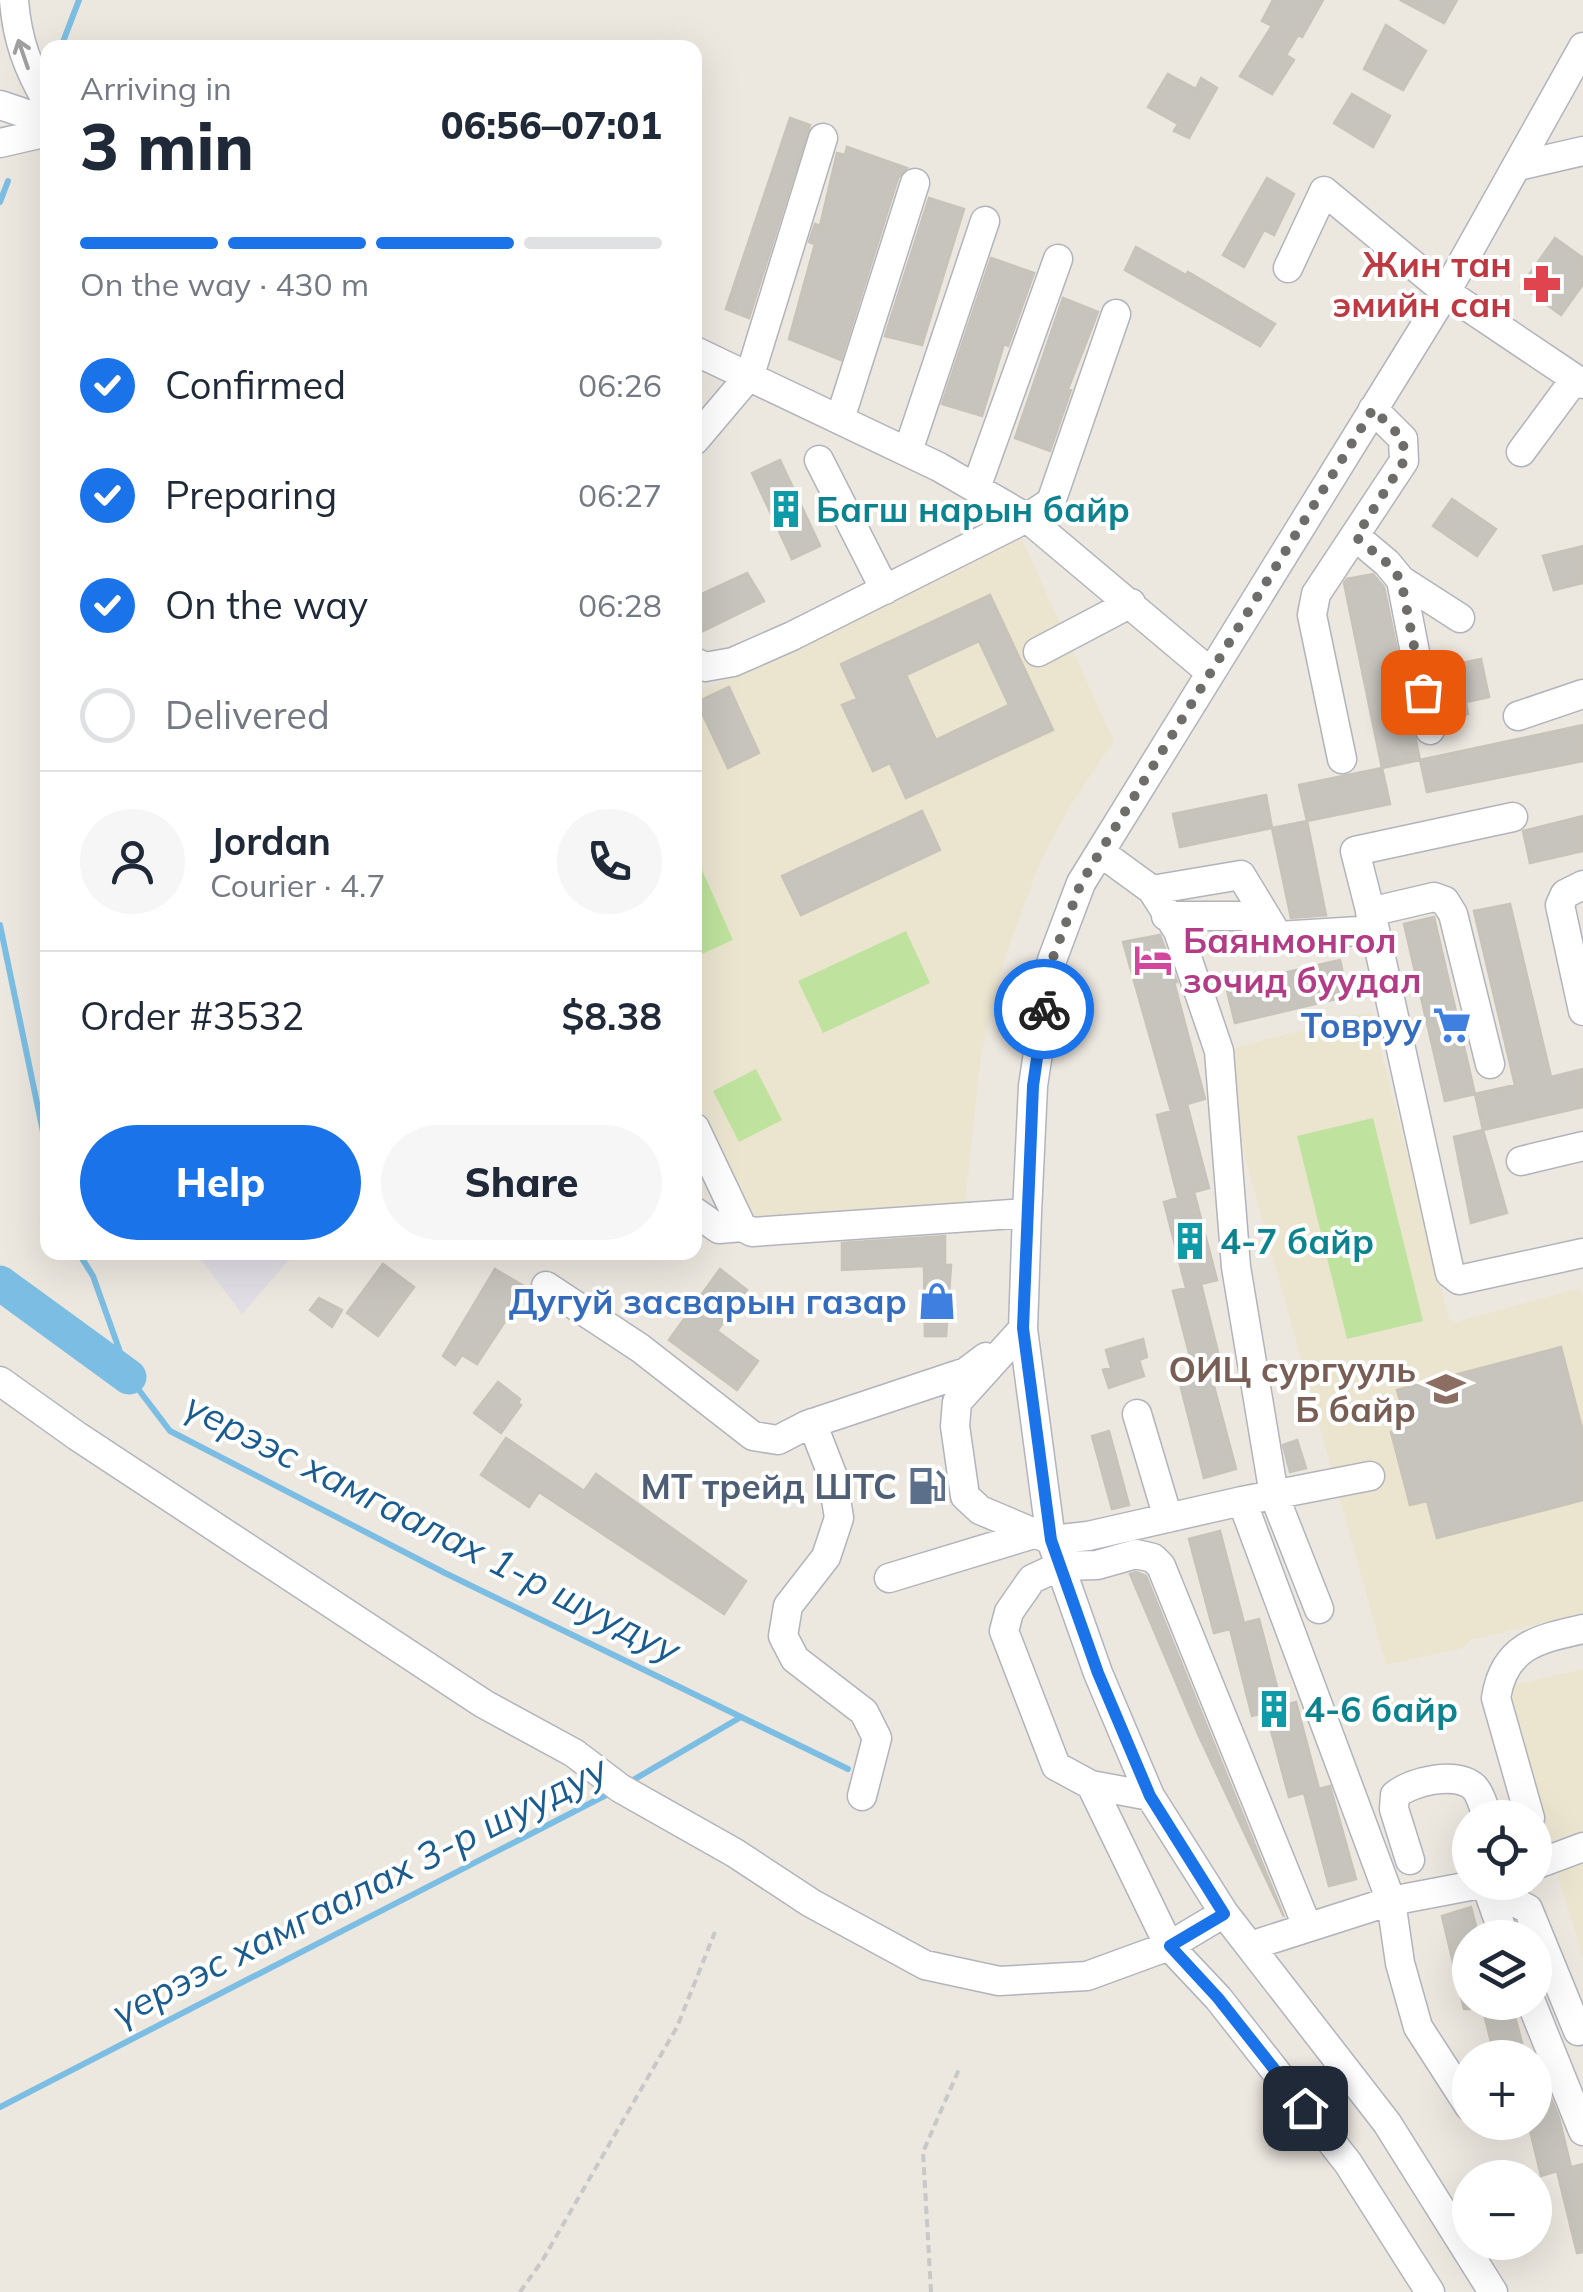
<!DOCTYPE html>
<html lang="en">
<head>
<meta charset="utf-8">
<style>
	:root { --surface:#fff; --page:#f6f6f7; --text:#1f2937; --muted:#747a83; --line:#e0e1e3; --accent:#1a73e8 }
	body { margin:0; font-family:Mulish,sans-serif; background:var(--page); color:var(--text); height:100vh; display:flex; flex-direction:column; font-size:38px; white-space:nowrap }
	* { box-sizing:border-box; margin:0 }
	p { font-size:32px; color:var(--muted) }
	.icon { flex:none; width:55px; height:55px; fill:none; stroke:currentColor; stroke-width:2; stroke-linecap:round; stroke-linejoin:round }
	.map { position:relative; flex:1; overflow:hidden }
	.drawer { position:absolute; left:40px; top:40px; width:662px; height:1220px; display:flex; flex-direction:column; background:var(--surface); border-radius:20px; box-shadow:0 10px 40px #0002 }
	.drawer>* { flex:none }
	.buttons { position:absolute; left:1452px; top:1800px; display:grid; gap:20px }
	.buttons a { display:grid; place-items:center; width:100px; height:100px; border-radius:50%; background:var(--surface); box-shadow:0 10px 40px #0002; font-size:50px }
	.pin { position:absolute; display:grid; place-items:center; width:85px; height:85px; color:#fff; margin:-42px; border-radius:20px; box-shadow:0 5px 15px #0006 }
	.courier { position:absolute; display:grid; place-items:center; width:100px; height:100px; margin:-50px; border:8px solid #1a73e8; border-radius:50%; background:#fff; color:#222; box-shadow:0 2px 12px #0007 }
	.summary em { font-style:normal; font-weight:800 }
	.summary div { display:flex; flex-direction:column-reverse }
	.summary { display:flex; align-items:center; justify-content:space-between; height:170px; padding:0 40px }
	h1 { font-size:65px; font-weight:800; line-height:75px }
	.bar { display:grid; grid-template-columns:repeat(4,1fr); gap:15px 10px; align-content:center; height:120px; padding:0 40px }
	.bar i { height:12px; border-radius:8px; background:var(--line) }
	.bar .on { background:var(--accent) }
	.bar p { grid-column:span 4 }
	.line { display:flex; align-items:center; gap:25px; padding:0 40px; border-top:2px solid var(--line) }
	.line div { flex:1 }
	.round { display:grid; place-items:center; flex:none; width:105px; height:105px; border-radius:52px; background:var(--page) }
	ol { padding:0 40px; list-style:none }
	li { display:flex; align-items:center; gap:30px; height:110px }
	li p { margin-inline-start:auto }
	li .icon { padding:10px; border-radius:50%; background:var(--accent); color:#fff; stroke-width:4 }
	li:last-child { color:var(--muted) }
	li i { width:55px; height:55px; border:5px solid var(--line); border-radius:50% }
	.primary-button { display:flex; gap:20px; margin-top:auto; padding:20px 40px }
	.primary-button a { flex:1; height:115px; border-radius:60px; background:var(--accent); color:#fff; font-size:40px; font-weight:800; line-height:115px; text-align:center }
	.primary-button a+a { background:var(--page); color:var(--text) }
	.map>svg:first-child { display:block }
	.industrial { fill:#e1dfe5 }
	.education { fill:#ebe5d0 }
	.pitch { fill:#bfe39e }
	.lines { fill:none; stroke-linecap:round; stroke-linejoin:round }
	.stream { stroke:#7cbee3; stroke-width:6 }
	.river { stroke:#7cbee3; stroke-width:35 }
	.building { fill:#c7c4be; stroke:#c7c3b9; stroke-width:2.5; fill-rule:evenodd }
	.minor-casing { stroke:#b2b4bd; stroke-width:31 }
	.path { stroke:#c8c8c8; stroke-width:4; stroke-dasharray:8 5; stroke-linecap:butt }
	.minor { stroke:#fff; stroke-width:28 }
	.oneway { stroke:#a0a0a0 }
	.done { stroke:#6f6d6a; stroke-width:10; stroke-dasharray:0 18 }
	.route { stroke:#1a73e8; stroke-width:12 }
	.labels { text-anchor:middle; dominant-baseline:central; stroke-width:8; stroke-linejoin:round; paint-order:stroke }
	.health-label { font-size:35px; font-weight:bold; fill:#be3a42; stroke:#fff; text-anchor:end }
	.culture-label { font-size:35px; font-weight:bold; fill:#0d838f; stroke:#fff; text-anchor:start }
	.hotel-label { font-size:35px; font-weight:bold; fill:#b23c85; stroke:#fff; text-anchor:start }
	.shop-label { font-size:35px; font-weight:bold; fill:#366cbe; stroke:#fff; text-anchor:end }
	.education-label { font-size:35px; font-weight:bold; fill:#785e54; stroke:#fff; text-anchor:end }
	.service-label { font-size:35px; font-weight:bold; fill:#4e5e75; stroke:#fff; text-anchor:end }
	.water-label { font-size:38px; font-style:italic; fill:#1b5c90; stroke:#fff }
</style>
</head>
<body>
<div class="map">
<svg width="1583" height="2292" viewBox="0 0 1583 2292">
	<rect width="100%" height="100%" fill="#ece7df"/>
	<path class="industrial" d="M 196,1253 L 295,1253 L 242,1314 Z"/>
	<path class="education" d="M 1019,533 L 1114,741 L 1069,808 L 1042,858 L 1006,954 L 981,1055 L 965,1203 L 752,1223 L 695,1101 L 695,695 Z
		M 1371,1011 L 1449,1319 L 1456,1322 L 1580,1288 L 1583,1297 L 1583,1613 L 1471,1640 L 1463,1648 L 1386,1665 L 1234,1118 L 1220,1052 Z
		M 1583,1669 L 1583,1955 L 1582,1955 L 1503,1695 L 1513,1685 Z"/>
	<path class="pitch" d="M 695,854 L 733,940 L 695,957 Z
		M 906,931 L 930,983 L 823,1033 L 798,981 Z
		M 756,1069 L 782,1120 L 739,1142 L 713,1091 Z
		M 1373,1118 L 1423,1321 L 1347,1339 L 1297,1136 Z"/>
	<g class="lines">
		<path class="stream" d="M 61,47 L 79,0
			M 0,202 L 8,181
			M 0,925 L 48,1156
			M 78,1252 L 93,1276 L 129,1377 L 170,1431 L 445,1573 L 848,1769
			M 628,1783 L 741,1717
			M 0,2107 L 612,1792"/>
		<path class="river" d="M 0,1283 L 129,1377"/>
	</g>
	<path class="building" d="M 1273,0 L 1323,0 L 1302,37 L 1298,35 L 1286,55 L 1294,60 L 1272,94 L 1240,76 L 1272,26 L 1262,21 Z
		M 1400,0 L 1457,0 L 1444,23 Z
		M 1386,25 L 1426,51 L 1403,90 L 1364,69 Z
		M 1168,74 L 1196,89 L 1201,78 L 1217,88 L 1189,138 L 1174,131 L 1178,124 L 1148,107 Z
		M 1352,94 L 1390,116 L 1373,147 L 1334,123 Z
		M 790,118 L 810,125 L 749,318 L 726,309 Z
		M 847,147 L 907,168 L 898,178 L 841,360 L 789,339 L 815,244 L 809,242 L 815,224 L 820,226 L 837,153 L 845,155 Z
		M 1267,178 L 1294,194 L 1274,235 L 1264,230 L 1244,267 L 1223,255 Z
		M 929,198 L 964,209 L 922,345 L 885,336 Z
		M 1555,238 L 1583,258 L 1583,284 L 1561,315 L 1521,286 Z
		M 1136,247 L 1186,275 L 1188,272 L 1275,324 L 1260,346 L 1125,270 Z
		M 991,258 L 1034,273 L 1008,346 L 1004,344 L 982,416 L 942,404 Z
		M 1063,298 L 1098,312 L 1068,389 L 1071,390 L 1050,451 L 1015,438 Z
		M 780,460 L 820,546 L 792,559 L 752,473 Z
		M 1452,499 L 1496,529 L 1477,556 L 1433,526 Z
		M 1583,546 L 1583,583 L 1554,590 L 1543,556 Z
		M 747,573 L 764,601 L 695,635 L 695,597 Z
		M 1373,574 L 1384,587 L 1420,760 L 1382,768 L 1344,583 L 1347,579 Z
		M 990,595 L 1053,730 L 906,798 L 890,763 L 873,771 L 842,705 L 857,699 L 841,664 ZM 979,641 L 1009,705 L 936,740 L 906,675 Z
		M 1481,659 L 1489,697 L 1466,702 L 1468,714 L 1446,719 L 1441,696 L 1449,694 L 1443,667 Z
		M 729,687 L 759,753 L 728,768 L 697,702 Z
		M 1583,725 L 1583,761 L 1427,792 L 1420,760 Z
		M 1382,768 L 1390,804 L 1307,821 L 1299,785 Z
		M 1266,795 L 1272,828 L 1180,847 L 1173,814 Z
		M 922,811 L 940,850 L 801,915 L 782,876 Z
		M 1583,816 L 1583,851 L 1530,863 L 1523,831 Z
		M 1307,821 L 1326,915 L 1291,918 L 1272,828 Z
		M 1510,904 L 1551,1077 L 1583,1069 L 1583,1107 L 1483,1130 L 1475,1094 L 1515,1085 L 1474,911 Z
		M 1434,917 L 1475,1094 L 1445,1101 L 1404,924 Z
		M 1160,935 L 1177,982 L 1174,982 L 1205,1099 L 1187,1104 L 1209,1188 L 1194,1192 L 1217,1280 L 1201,1284 L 1223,1372 L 1211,1375 L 1236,1469 L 1204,1478 L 1180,1384 L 1196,1380 L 1173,1291 L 1186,1288 L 1164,1202 L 1178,1198 L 1157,1115 L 1171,1111 L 1123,942 Z
		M 1340,960 L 1348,996 L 1235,1023 L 1226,986 Z
		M 1483,1130 L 1507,1213 L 1471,1223 L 1454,1137 Z
		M 945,1236 L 945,1265 L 951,1265 L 946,1336 L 925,1336 L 924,1266 L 842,1270 L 842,1243 Z
		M 383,1264 L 414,1287 L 378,1336 L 347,1313 Z
		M 495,1269 L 527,1288 L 477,1364 L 462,1355 L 455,1365 L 443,1356 Z
		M 720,1269 L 747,1290 L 717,1331 L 758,1361 L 737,1390 L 669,1340 Z
		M 319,1298 L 342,1310 L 332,1327 L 310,1310 Z
		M 1143,1339 L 1147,1357 L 1139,1360 L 1144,1376 L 1109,1388 L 1103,1370 L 1111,1368 L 1106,1350 Z
		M 1561,1347 L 1583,1432 L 1583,1500 L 1437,1538 L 1427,1501 L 1410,1505 L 1391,1432 L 1408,1427 L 1397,1390 Z
		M 498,1382 L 520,1399 L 518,1403 L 521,1405 L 501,1433 L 474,1413 Z
		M 1109,1431 L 1129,1505 L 1112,1509 L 1092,1436 Z
		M 506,1438 L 584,1491 L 596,1474 L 746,1581 L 724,1614 L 539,1492 L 529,1507 L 481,1475 Z
		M 1297,1440 L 1306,1468 L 1290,1472 L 1283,1445 Z
		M 1220,1531 L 1244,1623 L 1259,1619 L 1282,1706 L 1296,1702 L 1319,1789 L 1330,1786 L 1356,1879 L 1329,1886 L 1304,1793 L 1289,1797 L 1266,1712 L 1252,1716 L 1230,1629 L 1214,1633 L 1189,1539 Z
		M 1136,1572 L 1146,1576 L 1284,1917 L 1198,1734 L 1130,1574 Z
		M 1471,1907 L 1479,1938 L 1470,1938 L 1470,2009 L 1464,2009 L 1442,1916 Z
		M 1481,2002 L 1511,2002 L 1526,2058 L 1495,2058 Z
		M 1544,2081 L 1559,2118 L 1571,2167 L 1541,2176 L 1528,2122 L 1535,2122 L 1535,2083 Z
		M 1583,2164 L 1583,2252 L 1577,2253 L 1557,2171 Z"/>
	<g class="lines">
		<g class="minor-casing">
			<path id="minor" d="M 14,0 C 17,40 28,69 48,103
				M 0,105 L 48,121
				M 0,143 L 48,132
				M 1518,166 L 1583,151
				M 1288,268 L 1324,191 L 1446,292 L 1583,384
				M 695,351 L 939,467 L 1027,518 L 1210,672
				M 840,419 L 915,183
				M 695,440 L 750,375 L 823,138
				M 908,451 L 985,221
				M 1521,452 L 1575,379
				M 819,460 L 885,590
				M 976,488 L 1058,259
				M 1356,537 L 1387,563 L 1401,580 L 1460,618
				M 1401,580 L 1430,730
				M 1038,652 L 1131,603
				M 695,662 L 705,667 L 733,662 L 792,636 L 1027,518 L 1051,502 L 1116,314
				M 1518,716 L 1583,694
				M 1342,759 L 1312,615 L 1316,594 L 1404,461 L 1403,439 L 1373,409
				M 1100,852 L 1152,890 L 1241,875 L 1278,936 L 1375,930 L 1355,851 L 1513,817
				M 1583,885 L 1565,894 L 1560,905 L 1583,1011
				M 1152,890 L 1178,931 L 1219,1051 L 1236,1267 L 1274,1495 L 1319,1609
				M 1370,912 L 1434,897 L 1445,901 L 1453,914 L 1490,1064
				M 1166,916 L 1245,916 L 1277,935
				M 1375,930 L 1450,1273 L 1459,1280 L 1583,1253
				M 695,1128 L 742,1227 L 752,1232 L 1027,1213
				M 1521,1161 L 1583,1146
				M 695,1212 L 719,1229 L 742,1227
				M 546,1286 L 640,1348 L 753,1436 L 778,1440 L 807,1425 L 966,1372 L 986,1357
				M 1023,1329 L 957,1402 L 955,1426 L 965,1496 L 980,1510 L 1051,1540 L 1088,1536 L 1242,1501 L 1370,1476
				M 0,1381 L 77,1436 L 484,1704 L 574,1753 L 620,1788 L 735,1853 L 811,1903 L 925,1965 L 999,1981 L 1087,1976 L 1169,1946 L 1224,1913
				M 1137,1414 L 1168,1518
				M 812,1423 L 832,1474 L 839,1518 L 826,1557 L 788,1606 L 783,1636 L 795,1659 L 864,1712 L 877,1738 L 862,1796
				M 1242,1501 L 1391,1901 L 1400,1963 L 1418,2027 L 1469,2106
				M 889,1578 L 1037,1533
				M 1091,1785 L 1169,1946 L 1218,1998 L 1348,2163 L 1430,2292
				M 1150,1796 L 1091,1785 L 1056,1766 L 1004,1631 L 1009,1612 L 1032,1579 L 1060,1566 L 1097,1565 L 1136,1554 L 1153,1558 L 1161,1566 L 1307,1926
				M 1530,1818 L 1496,1698 C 1504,1646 1538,1639 1583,1629
				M 1410,1860 L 1394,1809 L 1395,1795 C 1412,1781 1456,1771 1474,1787 C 1481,1795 1484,1807 1487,1818
				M 1535,1865 L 1583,1847
				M 1485,1882 L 1505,1938
				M 1484,1886 L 1528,1909 L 1578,2031
				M 1250,1946 L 1391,1901 L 1491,1882
				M 1531,2002 L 1583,2131
				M 1493,2292 L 1387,2123 L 1224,1913 L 1150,1796 L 1098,1673 L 1051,1540 L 1023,1329 L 1027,1213 L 1033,1086 L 1052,960 L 1081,883 L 1446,292 L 1583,47"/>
		</g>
		<path class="path" d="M 520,2292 L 542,2261 L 677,2027 L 715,1932
			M 931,2292 L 923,2152 L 960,2067"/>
		<use href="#minor" class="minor"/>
	</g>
	<defs><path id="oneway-shaft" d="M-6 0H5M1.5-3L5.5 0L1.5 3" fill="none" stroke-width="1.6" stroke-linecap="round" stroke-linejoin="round" transform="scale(2.5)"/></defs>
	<use class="oneway" href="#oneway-shaft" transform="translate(23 54) rotate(-109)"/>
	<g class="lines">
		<path class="done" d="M 1044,1009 L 1052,960 L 1081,883 L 1373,409 L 1403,439 L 1404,461 L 1356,537 L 1387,563 L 1401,580 L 1423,692"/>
		<path class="route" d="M 1044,1009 L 1033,1086 L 1023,1328 L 1051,1540 L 1098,1673 L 1150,1796 L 1224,1914 L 1170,1946 L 1218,1998 L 1305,2108"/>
	</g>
	<defs>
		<g id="pharmacy-bare" transform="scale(3)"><path d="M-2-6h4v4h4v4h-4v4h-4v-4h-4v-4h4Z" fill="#e0444e" stroke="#fff" stroke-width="2.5" paint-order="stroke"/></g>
		<g id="building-bare" transform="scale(3)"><path d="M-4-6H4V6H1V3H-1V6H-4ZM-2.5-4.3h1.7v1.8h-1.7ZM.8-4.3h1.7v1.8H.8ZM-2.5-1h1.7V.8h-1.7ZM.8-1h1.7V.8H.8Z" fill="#0f9aa8" stroke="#fff" stroke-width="2.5" paint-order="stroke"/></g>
		<g id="hotel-bare" transform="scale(3)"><path d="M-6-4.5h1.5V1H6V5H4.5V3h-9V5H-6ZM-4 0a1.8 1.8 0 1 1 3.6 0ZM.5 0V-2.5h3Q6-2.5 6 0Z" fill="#d1479c" stroke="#fff" stroke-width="2.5" paint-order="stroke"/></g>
		<g id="supermarket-bare" transform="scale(3)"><path d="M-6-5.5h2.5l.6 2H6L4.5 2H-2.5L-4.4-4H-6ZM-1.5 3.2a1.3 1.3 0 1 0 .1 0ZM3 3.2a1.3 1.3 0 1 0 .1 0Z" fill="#3f7fe0" stroke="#fff" stroke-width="2.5" paint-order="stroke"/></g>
		<g id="shop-bare" transform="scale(3)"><path d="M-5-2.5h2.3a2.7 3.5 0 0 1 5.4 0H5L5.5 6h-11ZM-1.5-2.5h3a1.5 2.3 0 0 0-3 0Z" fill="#3f7fe0" stroke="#fff" stroke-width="2.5" paint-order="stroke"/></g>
		<g id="school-bare" transform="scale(3)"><path d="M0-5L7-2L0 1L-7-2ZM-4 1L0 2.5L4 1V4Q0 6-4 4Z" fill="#8d6e63" stroke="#fff" stroke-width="2.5" paint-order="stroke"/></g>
		<g id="fuel-bare" transform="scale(3)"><path d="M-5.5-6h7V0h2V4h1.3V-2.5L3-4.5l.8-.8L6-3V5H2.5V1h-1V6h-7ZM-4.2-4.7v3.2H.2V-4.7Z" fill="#5c6f8a" stroke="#fff" stroke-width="2.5" paint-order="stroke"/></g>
	</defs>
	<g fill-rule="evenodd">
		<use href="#pharmacy-bare" x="1542" y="284"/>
		<use href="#building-bare" x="786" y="509"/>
		<use href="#hotel-bare" x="1153" y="960"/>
		<use href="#supermarket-bare" x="1452" y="1025"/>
		<use href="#building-bare" x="1190" y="1241"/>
		<use href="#shop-bare" x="937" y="1301"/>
		<use href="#school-bare" x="1446" y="1389"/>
		<use href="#fuel-bare" x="927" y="1486"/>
		<use href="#building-bare" x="1274" y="1709"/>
	</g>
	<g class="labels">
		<g class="health-label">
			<text x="1512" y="264">Жин тан<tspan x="1512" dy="40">эмийн сан</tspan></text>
		</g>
		<g class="culture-label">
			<text x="816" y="509">Багш нарын байр</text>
			<text x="1220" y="1241">4-7 байр</text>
			<text x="1304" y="1709">4-6 байр</text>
		</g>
		<g class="hotel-label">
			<text x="1183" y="940">Баянмонгол<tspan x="1183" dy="40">зочид буудал</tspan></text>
		</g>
		<g class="shop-label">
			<text x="1422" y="1025">Товруу</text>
			<text x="907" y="1301">Дугуй засварын газар</text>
		</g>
		<g class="education-label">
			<text x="1416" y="1369">ОИЦ сургууль<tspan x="1416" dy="40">Б байр</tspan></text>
		</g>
		<g class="service-label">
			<text x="897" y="1486">МТ трейд ШТС</text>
		</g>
		<g class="water-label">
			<text transform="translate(433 1527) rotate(27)">үерээс хамгаалах 1-р шуудуу</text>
			<text transform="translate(359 1890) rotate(-27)">үерээс хамгаалах 3-р шуудуу</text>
		</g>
	</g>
</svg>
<div class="buttons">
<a><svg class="icon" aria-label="locate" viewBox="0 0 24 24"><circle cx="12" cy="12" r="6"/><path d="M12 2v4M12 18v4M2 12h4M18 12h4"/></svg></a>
<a><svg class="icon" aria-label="layers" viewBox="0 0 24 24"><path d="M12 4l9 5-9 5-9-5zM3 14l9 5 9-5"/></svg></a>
<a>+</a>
<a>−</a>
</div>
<div class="pin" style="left:1423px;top:692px;background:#ea580c"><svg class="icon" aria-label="bag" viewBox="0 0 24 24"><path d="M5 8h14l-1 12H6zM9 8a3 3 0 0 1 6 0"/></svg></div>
<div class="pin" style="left:1305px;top:2108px;background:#1f2937"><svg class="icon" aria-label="home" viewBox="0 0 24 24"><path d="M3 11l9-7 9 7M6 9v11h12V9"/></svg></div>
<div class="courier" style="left:1044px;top:1009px"><svg class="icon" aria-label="bike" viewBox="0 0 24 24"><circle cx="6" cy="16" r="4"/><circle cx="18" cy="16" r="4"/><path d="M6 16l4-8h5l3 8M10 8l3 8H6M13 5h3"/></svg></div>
<section class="drawer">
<div class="summary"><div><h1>3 min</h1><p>Arriving in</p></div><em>06:56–07:01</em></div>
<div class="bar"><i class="on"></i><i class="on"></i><i class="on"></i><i></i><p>On the way · 430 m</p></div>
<ol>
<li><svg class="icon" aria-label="check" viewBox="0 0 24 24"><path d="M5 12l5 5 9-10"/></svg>Confirmed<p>06:26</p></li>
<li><svg class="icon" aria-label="check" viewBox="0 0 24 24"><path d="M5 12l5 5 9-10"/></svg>Preparing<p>06:27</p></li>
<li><svg class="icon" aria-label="check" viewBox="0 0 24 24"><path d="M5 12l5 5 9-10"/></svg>On the way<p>06:28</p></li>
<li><i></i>Delivered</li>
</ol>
<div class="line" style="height:180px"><a class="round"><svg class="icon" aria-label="person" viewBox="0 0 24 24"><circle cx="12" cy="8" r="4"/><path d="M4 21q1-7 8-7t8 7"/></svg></a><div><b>Jordan</b><p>Courier · 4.7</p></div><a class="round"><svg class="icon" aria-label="phone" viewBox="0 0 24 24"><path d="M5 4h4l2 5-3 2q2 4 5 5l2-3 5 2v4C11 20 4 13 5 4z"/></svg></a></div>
<div class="line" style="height:130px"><div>Order #3532</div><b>$8.38</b></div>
<div class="primary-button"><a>Help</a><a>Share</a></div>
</section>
</div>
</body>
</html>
